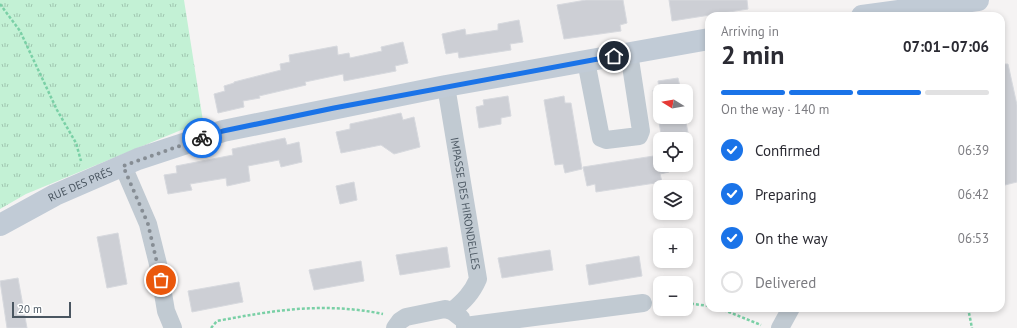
<!DOCTYPE html>
<html lang="en">
<head>
<meta charset="utf-8">
<style>
	:root { --surface:#fff; --page:#f2f2f3; --text:#2b2b33; --muted:#7c7c81; --line:#e1e1e2; --accent:#1a73e8 }
	body { margin:0; font-family:"PT Sans",sans-serif; background:var(--page); color:var(--text); height:100vh; display:flex; flex-direction:column; font-size:15px; white-space:nowrap }
	* { box-sizing:border-box; margin:0 }
	p { font-size:13px; color:var(--muted) }
	.icon { flex:none; width:22px; height:22px; fill:none; stroke:currentColor; stroke-width:2; stroke-linecap:round; stroke-linejoin:round }
	.map { position:relative; flex:1; overflow:hidden }
	.drawer { position:absolute; left:705px; top:12px; width:300px; height:300px; display:flex; flex-direction:column; background:var(--surface); border-radius:12px; box-shadow:0 2px 6px #0003 }
	.drawer>* { flex:none }
	.needle { width:26px; rotate:281deg }
	.tools { position:absolute; left:653px; top:84px; display:grid; gap:8px }
	.tools a { display:grid; place-items:center; width:40px; height:40px; border-radius:8px; background:var(--surface); box-shadow:0 2px 6px #0003; font-size:20px }
	.scale { position:absolute; left:12px; bottom:10px; width:59px; box-sizing:border-box; padding-left:4px; border:2px solid #4a5661; border-top:0; font-size:11px; line-height:14px; white-space:nowrap; color:#4a5661; -webkit-text-stroke:3px #fff; paint-order:stroke }
	.pin { position:absolute; display:grid; place-items:center; width:34px; height:34px; color:#fff; margin:-17px; border:2px solid #fff; border-radius:50%; box-shadow:0 1px 4px #0007 }
	.courier { position:absolute; display:grid; place-items:center; width:40px; height:40px; margin:-20px; border:3px solid #1a73e8; border-radius:50%; background:#fff; color:#222; box-shadow:0 1px 5px #0007 }
	.summary em { font-style:normal; font-weight:700 }
	.summary div { display:flex; flex-direction:column-reverse }
	.summary { display:flex; align-items:center; justify-content:space-between; height:68px; padding:0 16px }
	h1 { font-size:26px; font-weight:700; line-height:30px }
	.bar { display:grid; grid-template-columns:repeat(4,1fr); gap:6px 4px; align-content:center; height:48px; padding:0 16px }
	.bar i { height:5px; border-radius:3px; background:var(--line) }
	.bar .active { background:var(--accent) }
	.bar p { grid-column:span 4 }
	ol { padding:0 16px; list-style:none }
	li { display:flex; align-items:center; gap:12px; height:44px }
	li p { margin-inline-start:auto }
	li .icon { padding:4px; border-radius:50%; background:var(--accent); color:#fff; stroke-width:4 }
	li:last-child { color:var(--muted) }
	li i { width:22px; height:22px; border:2px solid var(--line); border-radius:50% }
	.map>svg:first-child { display:block }
	.grass { fill:url(#grass-tufts) }
	.building { fill:#cdcfd5; stroke:#d7d9de }
	.lines { fill:none; stroke-linecap:round; stroke-linejoin:round }
	.path { stroke:#7ad0a6; stroke-width:2.5; stroke-dasharray:3 2; stroke-linecap:butt }
	.street { stroke:#c1cad2; stroke-width:18 }
	.secondary { stroke:#c1cbd6; stroke-width:22 }
	.done { stroke:#868d94; stroke-width:4; stroke-dasharray:0 7.2 }
	.route { stroke:#1a73e8; stroke-width:5 }
	.labels { text-anchor:middle; dominant-baseline:central; stroke-width:3.5; stroke-linejoin:round; paint-order:stroke }
	.street-label { font-size:11px; fill:#4a5661; stroke:#fff }
</style>
</head>
<body>
<div class="map">
<svg width="1017" height="328" viewBox="0 0 1017 328">
	<defs>
		<pattern id="grass-tufts" width="24" height="20" patternUnits="userSpaceOnUse"><rect width="24" height="20" fill="#c3f1d5"/><path d="M3 7l-1-3M5 7V3M7 7l1-3M15 17l-1-3M17 17v-4M19 17l1-3" fill="none" stroke="#a0c6b0"/></pattern>
	</defs>
	<rect width="100%" height="100%" fill="#f5f3f3"/>
	<path class="grass" d="M 0,0 L 184,0 L 203,121 L 26,194 L 0,209 Z"/>
	<path class="building" d="M 586,0 L 623,0 L 627,23 L 620,25 L 621,31 L 564,39 L 557,5 Z
		M 669,0 L 747,0 L 748,9 L 672,21 Z
		M 519,20 L 523,42 L 510,44 L 511,50 L 459,58 L 458,52 L 446,54 L 442,34 L 465,29 L 466,35 L 498,30 L 498,24 Z
		M 403,42 L 408,63 L 395,66 L 396,71 L 344,81 L 343,74 L 305,82 L 306,85 L 259,96 L 260,98 L 243,101 L 244,107 L 218,113 L 214,94 L 225,91 L 224,86 L 234,83 L 234,82 L 281,70 L 280,64 L 290,62 L 289,55 L 337,46 L 338,55 L 349,53 L 350,58 L 382,51 L 381,47 Z
		M 1001,64 L 1008,64 L 1017,105 L 1017,182 L 1001,186 Z
		M 678,78 L 681,91 L 660,91 L 660,117 L 685,117 L 690,143 L 686,144 L 686,139 L 662,139 L 653,90 L 659,89 L 658,81 Z
		M 508,96 L 511,116 L 501,118 L 501,124 L 479,128 L 476,107 L 484,105 L 483,100 Z
		M 564,96 L 565,103 L 571,103 L 582,169 L 565,173 L 563,164 L 555,165 L 544,100 Z
		M 401,113 L 403,120 L 414,117 L 420,147 L 394,154 L 381,145 L 341,153 L 336,132 L 350,129 L 350,124 Z
		M 285,138 L 287,145 L 299,142 L 302,162 L 281,167 L 279,160 L 248,166 L 250,181 L 227,186 L 226,178 L 190,184 L 192,190 L 168,194 L 164,175 L 177,173 L 176,166 L 233,155 L 232,149 Z
		M 660,155 L 660,165 L 668,165 L 669,172 L 660,174 L 662,182 L 596,192 L 595,184 L 587,186 L 583,167 Z
		M 354,182 L 357,200 L 340,204 L 336,186 Z
		M 118,233 L 127,284 L 107,288 L 97,237 Z
		M 447,247 L 450,267 L 400,275 L 396,255 Z
		M 550,250 L 553,270 L 502,278 L 498,258 Z
		M 639,256 L 642,276 L 589,285 L 586,265 Z
		M 361,261 L 364,281 L 314,290 L 309,270 Z
		M 18,278 L 27,328 L 7,328 L 0,281 Z
		M 239,282 L 243,302 L 192,312 L 188,291 Z"/>
	<g class="lines">
		<path class="path" d="M 0,4 L 20,31 L 57,110 L 76,143 L 81,161
			M 686,303 L 709,306
			M 719,308 L 761,325
			M 968,308 L 972,328
			M 211,328 L 217,321 C 275,310 324,302 383,314"/>
		<g class="street">
			<path d="M 586,61 L 601,138 L 606,140 L 639,136 L 641,131 L 629,53"/>
			<path id="s1" d="M 446,86 L 478,279 C 472,293 464,301 452,311"/>
			<path d="M 123,166 L 148,224 L 158,264 L 166,311 L 173,328"/>
			<path d="M 465,326 L 643,303"/>
			<path d="M 395,328 L 400,321 L 406,317 L 445,309 L 452,311 L 461,318"/>
			<path d="M 780,328 L 791,308"/>
		</g>
		<g class="secondary">
			<path d="M 862,16 L 978,0"/>
			<path id="s2" d="M 0,225 L 55,195 L 138,159 L 223,131 L 446,86 L 709,39"/>
		</g>
	</g>
	<g class="lines">
		<path class="done" d="M 161,280 L 148,224 L 123,166 L 202,138"/>
		<path class="route" d="M 202,138 L 223,131 L 334,108 L 614,56"/>
	</g>
	<g class="labels">
		<g class="street-label">
			<text stroke="none"><textPath href="#s2" startOffset="90">RUE DES PRÉS</textPath></text>
			<text stroke="none"><textPath href="#s1" startOffset="119">IMPASSE DES HIRONDELLES</textPath></text>
		</g>
	</g>
</svg>
<div class="tools">
<a><svg class="needle" viewBox="-14 -14 28 28"><path d="M0-13l5 13h-10z" fill="#e53935"/><path d="M0 13l5-13h-10z" fill="#7c7c81"/></svg></a>
<a><svg class="icon" aria-label="locate" viewBox="0 0 24 24"><circle cx="12" cy="12" r="6"/><path d="M12 2v4M12 18v4M2 12h4M18 12h4"/></svg></a>
<a><svg class="icon" aria-label="layers" viewBox="0 0 24 24"><path d="M12 4l9 5-9 5-9-5zM3 14l9 5 9-5"/></svg></a>
<a>+</a>
<a>−</a>
</div>
<div class="scale">20 m</div>
<div class="pin" style="left:161px;top:280px;background:#ea580c"><svg class="icon" aria-label="bag" viewBox="0 0 24 24"><path d="M5 8h14l-1 12H6zM9 8a3 3 0 0 1 6 0"/></svg></div>
<div class="pin" style="left:614px;top:56px;background:#1f2937"><svg class="icon" aria-label="home" viewBox="0 0 24 24"><path d="M3 11l9-7 9 7M6 9v11h12V9"/></svg></div>
<div class="courier" style="left:202px;top:138px"><svg class="icon" aria-label="bike" viewBox="0 0 24 24"><circle cx="6" cy="16" r="4"/><circle cx="18" cy="16" r="4"/><path d="M6 16l4-8h5l3 8M10 8l3 8H6M13 5h3"/></svg></div>
<section class="drawer">
<div class="summary"><div><h1>2 min</h1><p>Arriving in</p></div><em>07:01–07:06</em></div>
<div class="bar"><i class="active"></i><i class="active"></i><i class="active"></i><i></i><p>On the way · 140 m</p></div>
<ol>
<li><svg class="icon" aria-label="check" viewBox="0 0 24 24"><path d="M5 12l5 5 9-10"/></svg>Confirmed<p>06:39</p></li>
<li><svg class="icon" aria-label="check" viewBox="0 0 24 24"><path d="M5 12l5 5 9-10"/></svg>Preparing<p>06:42</p></li>
<li><svg class="icon" aria-label="check" viewBox="0 0 24 24"><path d="M5 12l5 5 9-10"/></svg>On the way<p>06:53</p></li>
<li><i></i>Delivered</li>
</ol>
</section>
</div>
</body>
</html>
